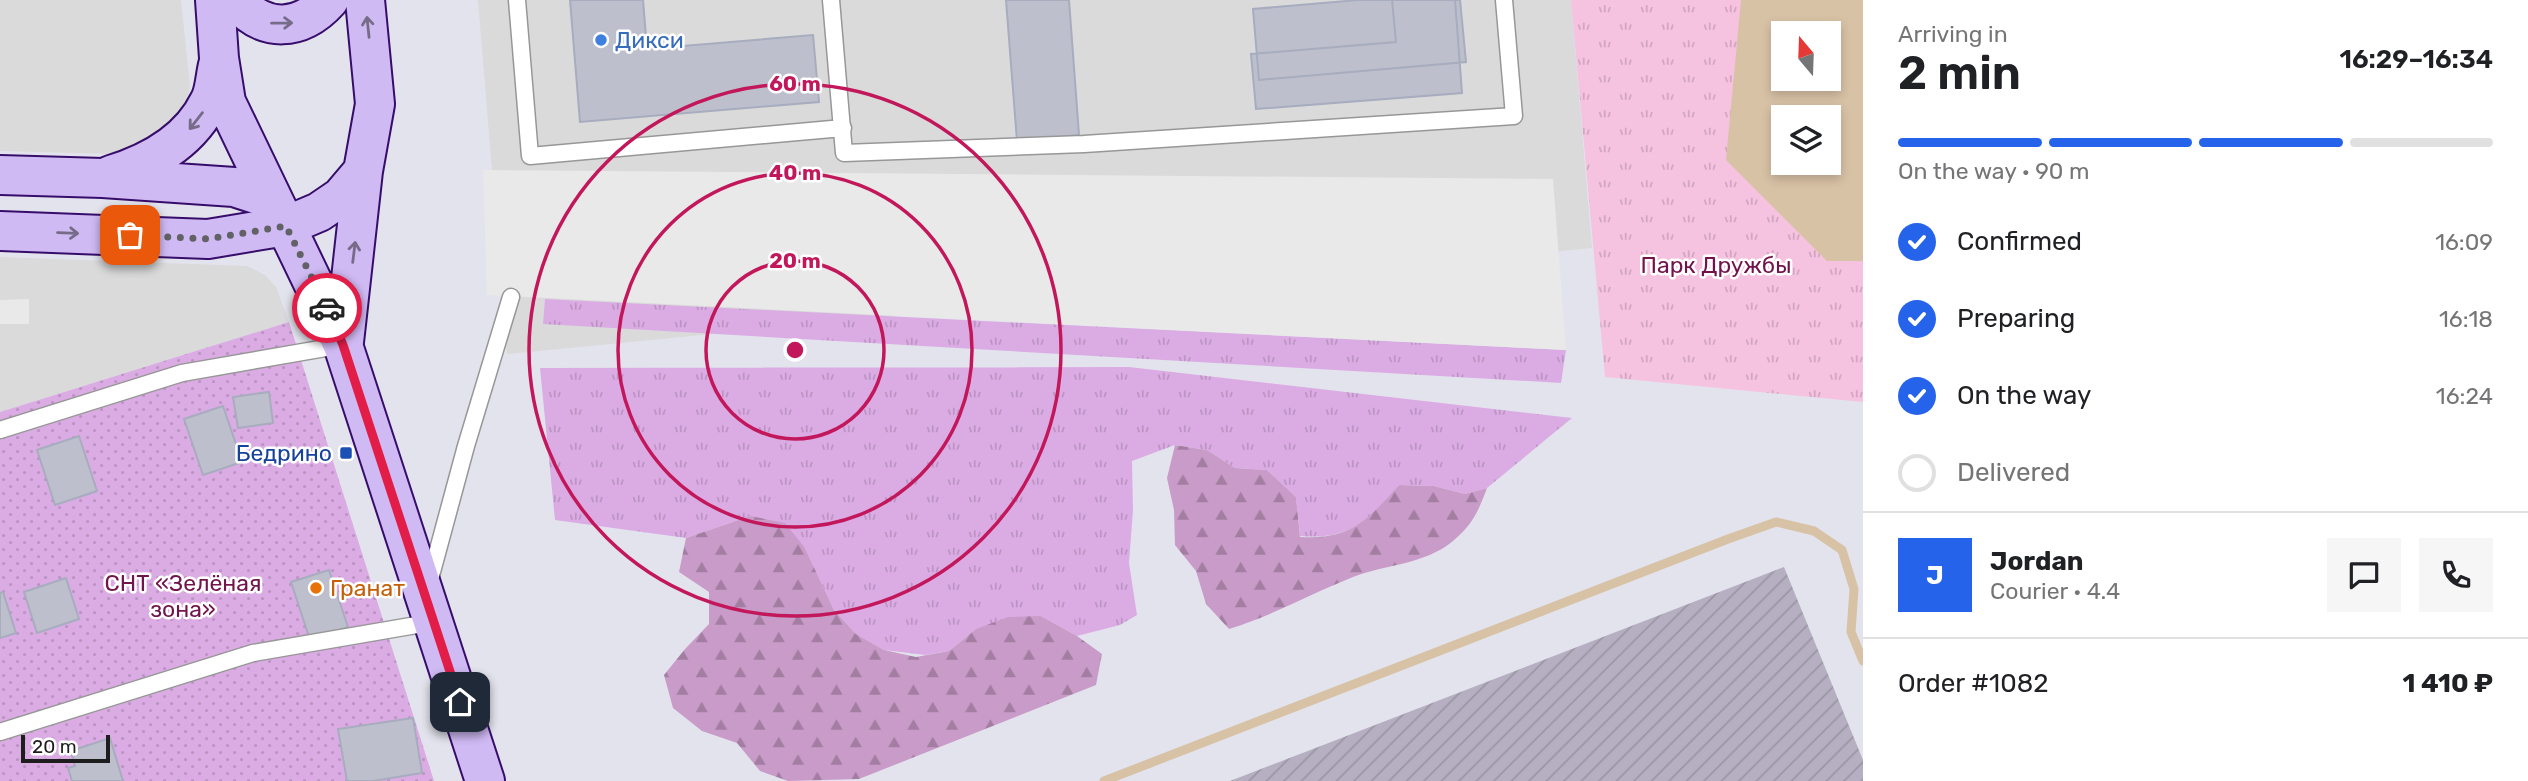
<!DOCTYPE html>
<html lang="en">
<head>
<meta charset="utf-8">
<style>
	:root { --surface:#fff; --page:#f6f6f6; --text:#202124; --muted:#757577; --line:#e0e0e0; --accent:#2563eb }
	body { margin:0; font-family:Rubik,sans-serif; background:var(--page); color:var(--text); height:100vh; display:flex; flex-direction:column; font-size:26px; white-space:nowrap }
	* { box-sizing:border-box; margin:0 }
	p { font-size:23px; color:var(--muted) }
	.icon { flex:none; width:38px; height:38px; fill:none; stroke:currentColor; stroke-width:2; stroke-linecap:round; stroke-linejoin:round }
	.map { position:relative; flex:1; overflow:hidden }
	.drawer { display:flex; flex-direction:column; background:var(--surface); width:665px }
	.drawer>* { flex:none }
	.needle { width:46px; rotate:341deg }
	.fabs { position:absolute; left:1771px; top:21px; display:grid; gap:14px }
	.fabs a { display:grid; place-items:center; width:70px; height:70px; border-radius:0px; background:var(--surface); box-shadow:0 4px 10px #0003; font-size:35px }
	.scale { position:absolute; left:21px; bottom:18px; width:89px; box-sizing:border-box; padding-left:7px; border:4px solid #1d1d1d; border-top:0; font-size:19px; line-height:24px; white-space:nowrap; color:#1d1d1d; -webkit-text-stroke:5px #fff; paint-order:stroke }
	.pin { position:absolute; display:grid; place-items:center; width:60px; height:60px; color:#fff; margin:-30px; border-radius:14px; box-shadow:0 4px 10px #0006 }
	.courier { position:absolute; display:grid; place-items:center; width:70px; height:70px; margin:-35px; border:5px solid #e11d48; border-radius:50%; background:#fff; color:#222; box-shadow:0 2px 9px #0007 }
	.headline em { font-style:normal; font-weight:600 }
	.headline div { display:flex; flex-direction:column-reverse }
	.headline { display:flex; align-items:center; justify-content:space-between; height:119px; padding:0 35px }
	h1 { font-size:46px; font-weight:600; line-height:52px }
	.bar { display:grid; grid-template-columns:repeat(4,1fr); gap:10px 7px; align-content:center; height:84px; padding:0 35px }
	.bar i { height:9px; border-radius:5px; background:var(--line) }
	.bar .current { background:var(--accent) }
	.bar p { grid-column:span 4 }
	.line { display:flex; align-items:center; gap:18px; padding:0 35px; border-top:2px solid var(--line) }
	.line div { flex:1 }
	.round { display:grid; place-items:center; flex:none; width:74px; height:74px; border-radius:0px; background:var(--page) }
	ol { padding:0 35px; list-style:none }
	li { display:flex; align-items:center; gap:21px; height:77px }
	li p { margin-inline-start:auto }
	li .icon { padding:7px; border-radius:50%; background:var(--accent); color:#fff; stroke-width:4 }
	li:last-child { color:var(--muted) }
	li i { width:38px; height:38px; border:4px solid var(--line); border-radius:50% }
	main { display:flex; flex:1; min-height:0 }
	.map>svg:first-child { display:block }
	.residential { fill:#dadadb }
	.construction { fill:url(#construction-furrows) }
	.grass { fill:url(#grass-tufts) }
	.forest { fill:url(#forest-firs) }
	.park { fill:url(#park-tufts); fill-rule:evenodd }
	.garden { fill:url(#garden-dots) }
	.parking { fill:#e9e9e9 }
	.water { fill:#d8c2a6; fill-rule:evenodd }
	.lines { fill:none; stroke-linecap:round; stroke-linejoin:round }
	.stream { stroke:#d8c2a6; stroke-width:9 }
	.building { fill:#bdc0cc; stroke:#a7acbe; stroke-width:2 }
	.lane-casing { stroke:#979797; stroke-width:19 }
	.secondary-casing { stroke:#360d6a; stroke-width:42 }
	.lane { stroke:#fff; stroke-width:16 }
	.secondary { stroke:#d0baf4; stroke-width:38 }
	.oneway { stroke:#766c88 }
	.done { stroke:#626266; stroke-width:7; stroke-dasharray:0 12.6 }
	.route { stroke:#e11d48; stroke-width:9 }
	.ring { fill:none; stroke:#c2185b; stroke-width:3.5 }
	.shop-dot { fill:#3f7fe0; stroke:#fff; stroke-width:2.5 }
	.transit-dot { fill:#1a4fb4; stroke:#fff; stroke-width:2.5 }
	.food-dot { fill:#e8710a; stroke:#fff; stroke-width:2.5 }
	.labels { text-anchor:middle; dominant-baseline:central; stroke-width:5; stroke-linejoin:round; paint-order:stroke }
	.shop-label { font-size:23px; fill:#366cbe; stroke:#fff; text-anchor:start }
	.park-label { font-size:23px; fill:#72134b; stroke:#fff }
	.transit-label { font-size:23px; fill:#164399; stroke:#fff; text-anchor:end }
	.food-label { font-size:23px; fill:#c56008; stroke:#fff; text-anchor:start }
	.centre { fill:#c2185b; stroke:#fff; stroke-width:3.5 }
	.ring-label { font-size:21px; text-anchor:middle; font-weight:bold; fill:#c2185b; stroke:#fff; stroke-width:5; stroke-linejoin:round; paint-order:stroke }
</style>
</head>
<body>
<main>
<div class="map">
<svg width="1863" height="781" viewBox="0 0 1863 781">
	<defs>
		<pattern id="construction-furrows" width="10" height="10" patternUnits="userSpaceOnUse" patternTransform="scale(1.75)"><rect width="10" height="10" fill="#b5afc1"/><path d="M-1 1l2-2M0 10L10 0M9 11l2-2" fill="none" stroke="#9b96a5"/></pattern>
		<pattern id="grass-tufts" width="24" height="20" patternUnits="userSpaceOnUse" patternTransform="scale(1.75)"><rect width="24" height="20" fill="#dbace4"/><path d="M3 7l-1-3M5 7V3M7 7l1-3M15 17l-1-3M17 17v-4M19 17l1-3" fill="none" stroke="#bc94c3"/></pattern>
		<pattern id="forest-firs" width="22" height="20" patternUnits="userSpaceOnUse" patternTransform="scale(1.75)"><rect width="22" height="20" fill="#c99bc8"/><path d="M5 1l3.5 6h-7zM16 11l3.5 6h-7z" fill="#a37ea2"/></pattern>
		<pattern id="park-tufts" width="24" height="20" patternUnits="userSpaceOnUse" patternTransform="scale(1.75)"><rect width="24" height="20" fill="#f5c2e0"/><path d="M3 7l-1-3M5 7V3M7 7l1-3M15 17l-1-3M17 17v-4M19 17l1-3" fill="none" stroke="#d2a6c0"/></pattern>
		<pattern id="garden-dots" width="8" height="8" patternUnits="userSpaceOnUse" patternTransform="scale(1.75)"><rect width="8" height="8" fill="#dbace4"/><path d="M2 2h.1M6 6h.1" fill="none" stroke="#bc94c3" stroke-width="1.8" stroke-linecap="round"/></pattern>
	</defs>
	<rect width="100%" height="100%" fill="#e3e3ed"/>
	<path class="residential" d="M 0,0 L 181,0 L 190,86 L 184,120 L 167,137 L 114,154 L 0,151 Z
		M 478,0 L 1571,0 L 1592,248 L 507,354 Z
		M 0,257 L 247,266 L 265,275 L 276,287 L 289,322 L 0,412 Z"/>
	<path class="construction" d="M 1784,567 L 1863,760 L 1863,781 L 1230,781 Z"/>
	<path class="grass" d="M 545,299 L 1566,350 L 1561,383 L 543,324 Z
		M 1129,367 L 1572,418 L 1487,488 L 1465,494 L 1434,486 L 1399,485 C 1367,521 1351,540 1300,536 L 1296,497 L 1267,470 L 1235,468 L 1207,450 L 1175,445 L 1132,461 L 1133,510 L 1129,563 L 1137,615 L 1120,625 L 1077,636 L 1041,616 L 976,629 L 949,651 L 925,655 L 884,650 L 856,634 L 834,610 L 805,548 L 750,516 L 686,538 L 555,520 L 540,368 Z"/>
	<path class="forest" d="M 1175,445 L 1207,450 L 1235,468 L 1267,470 L 1296,497 L 1300,537 C 1351,540 1367,520 1399,485 L 1434,486 L 1465,494 L 1487,488 C 1478,512 1473,524 1453,541 C 1424,565 1386,564 1353,577 C 1310,594 1272,616 1229,629 L 1206,604 L 1196,571 L 1175,545 L 1174,510 L 1167,478 Z
		M 750,516 L 785,523 L 805,548 L 834,610 L 856,634 L 884,650 L 916,657 L 949,651 L 976,629 L 1008,617 L 1041,616 L 1077,636 L 1102,654 L 1096,685 L 859,779 L 788,781 L 760,771 L 737,743 L 702,731 L 673,708 L 664,675 L 685,649 L 709,624 L 709,592 L 679,572 L 686,538 Z"/>
	<path class="park" d="M 1571,0 L 1863,0 L 1863,402 L 1605,377 ZM 1783,33 L 1829,33 L 1829,79 L 1783,79 ZM 1783,117 L 1829,117 L 1829,163 L 1783,163 Z"/>
	<path class="garden" d="M 289,322 L 434,781 L 0,781 L 0,412 Z"/>
	<path class="parking" d="M 483,170 L 1553,179 L 1566,350 L 487,295 Z
		M 29,299 L 29,324 L 0,324 L 0,300 Z"/>
	<path class="water" d="M 1741,0 L 1863,0 L 1863,261 L 1827,261 L 1726,160 ZM 1783,33 L 1829,33 L 1829,79 L 1783,79 ZM 1783,117 L 1829,117 L 1829,163 L 1783,163 Z"/>
	<g class="lines">
		<path class="stream" d="M 1104,781 L 1728,539 L 1776,522 L 1814,531 L 1842,550 L 1854,589 L 1851,632 L 1863,661"/>
	</g>
	<path class="building" d="M 570,0 L 643,0 L 647,49 L 813,35 L 819,102 L 580,122 Z
		M 1006,0 L 1069,0 L 1079,135 L 1017,141 Z
		M 1358,0 L 1460,0 L 1466,62 L 1259,80 L 1253,9 Z
		M 1392,0 L 1455,0 L 1462,93 L 1256,109 L 1251,54 L 1396,42 Z
		M 269,392 L 273,423 L 238,428 L 233,397 Z
		M 223,406 L 242,462 L 203,475 L 184,419 Z
		M 79,436 L 97,491 L 55,505 L 37,450 Z
		M 329,570 L 348,627 L 310,640 L 291,582 Z
		M 66,578 L 79,619 L 37,633 L 24,592 Z
		M 3,592 L 16,633 L 0,638 L 0,593 Z
		M 413,718 L 422,773 L 373,781 L 347,781 L 338,729 Z
		M 110,738 L 123,781 L 72,781 L 68,768 L 75,766 L 71,751 Z"/>
	<g class="lines">
		<g class="lane-casing">
			<path id="lane" d="M 517,0 L 530,156 L 843,128
				M 831,0 L 844,153 L 1084,144 L 1514,116 L 1504,0
				M 0,430 L 182,373 L 343,345
				M 429,583 L 466,446 L 511,297
				M 0,732 L 253,653 L 434,622"/>
		</g>
		<g class="secondary-casing">
			<path id="secondary" d="M 215,0 L 219,58 L 226,102 L 343,345 L 485,781
				M 236,0 C 264,34 301,31 329,0
				M 0,175 L 103,178 L 234,187 L 271,199
				M 111,175 C 150,163 190,141 209,102 C 215,92 215,77 218,65
				M 0,231 L 208,239 L 286,226 L 319,212 L 341,197 L 363,171
				M 344,342 L 363,171 L 375,104 L 365,0"/>
		</g>
		<use href="#lane" class="lane"/>
		<use href="#secondary" class="secondary"/>
	</g>
	<defs><path id="oneway-shaft" d="M-6 0H5M1.5-3L5.5 0L1.5 3" fill="none" stroke-width="1.6" stroke-linecap="round" stroke-linejoin="round" transform="scale(1.75)"/></defs>
	<g class="oneway">
		<use href="#oneway-shaft" transform="translate(282 23) rotate(-1)"/>
		<use href="#oneway-shaft" transform="translate(368 27) rotate(-96)"/>
		<use href="#oneway-shaft" transform="translate(196 121) rotate(128)"/>
		<use href="#oneway-shaft" transform="translate(68 233) rotate(2)"/>
		<use href="#oneway-shaft" transform="translate(354 252) rotate(-83)"/>
	</g>
	<g class="lines">
		<path class="done" d="M 130,235 L 208,239 L 286,226 L 327,308"/>
		<path class="route" d="M 327,308 L 343,345 L 460,702"/>
	</g>
	<g class="ring">
		<circle cx="795" cy="350" r="89"/>
		<circle cx="795" cy="350" r="177"/>
		<circle cx="795" cy="350" r="266"/>
	</g>
	<circle class="shop-dot" cx="601" cy="40" r="7"/>
	<rect class="transit-dot" x="339" y="446" width="14" height="14" rx="3.5"/>
	<circle class="food-dot" cx="316" cy="588" r="7"/>
	<g class="labels">
		<g class="shop-label">
			<text x="615" y="40">Дикси</text>
		</g>
		<g class="park-label">
			<text x="1716" y="265">Парк Дружбы</text>
			<text x="183" y="583">СНТ «Зелёная<tspan x="183" dy="26">зона»</tspan></text>
		</g>
		<g class="transit-label">
			<text x="332" y="453">Бедрино</text>
		</g>
		<g class="food-label">
			<text x="330" y="588">Гранат</text>
		</g>
	</g>
	<circle cx="795" cy="350" r="10" class="centre"/>
	<g class="ring-label">
		<text x="795" y="91">60 m</text>
		<text x="795" y="180">40 m</text>
		<text x="795" y="268">20 m</text>
	</g>
</svg>
<div class="fabs">
<a><svg class="needle" viewBox="-14 -14 28 28"><path d="M0-13l5 13h-10z" fill="#e53935"/><path d="M0 13l5-13h-10z" fill="#757577"/></svg></a>
<a><svg class="icon" aria-label="layers" viewBox="0 0 24 24"><path d="M12 4l9 5-9 5-9-5zM3 14l9 5 9-5"/></svg></a>
</div>
<div class="scale">20 m</div>
<div class="pin" style="left:130px;top:235px;background:#ea580c"><svg class="icon" aria-label="bag" viewBox="0 0 24 24"><path d="M5 8h14l-1 12H6zM9 8a3 3 0 0 1 6 0"/></svg></div>
<div class="pin" style="left:460px;top:702px;background:#1f2937"><svg class="icon" aria-label="home" viewBox="0 0 24 24"><path d="M3 11l9-7 9 7M6 9v11h12V9"/></svg></div>
<div class="courier" style="left:327px;top:308px"><svg class="icon" aria-label="car" viewBox="0 0 24 24"><path d="M5 17H2v-5l4-1 3-4h7l3 4 3 1v5h-3M9 17h6M6 11h13"/><circle cx="7" cy="17" r="2"/><circle cx="17" cy="17" r="2"/></svg></div>
</div>
<section class="drawer">
<div class="headline"><div><h1>2 min</h1><p>Arriving in</p></div><em>16:29–16:34</em></div>
<div class="bar"><i class="current"></i><i class="current"></i><i class="current"></i><i></i><p>On the way · 90 m</p></div>
<ol>
<li><svg class="icon" aria-label="check" viewBox="0 0 24 24"><path d="M5 12l5 5 9-10"/></svg>Confirmed<p>16:09</p></li>
<li><svg class="icon" aria-label="check" viewBox="0 0 24 24"><path d="M5 12l5 5 9-10"/></svg>Preparing<p>16:18</p></li>
<li><svg class="icon" aria-label="check" viewBox="0 0 24 24"><path d="M5 12l5 5 9-10"/></svg>On the way<p>16:24</p></li>
<li><i></i>Delivered</li>
</ol>
<div class="line" style="height:126px"><b class="round" style="background:var(--accent);color:#fff">J</b><div><b>Jordan</b><p>Courier · 4.4</p></div><a class="round"><svg class="icon" aria-label="chat" viewBox="0 0 24 24"><path d="M4 5h16v11H9l-5 4z"/></svg></a><a class="round"><svg class="icon" aria-label="phone" viewBox="0 0 24 24"><path d="M5 4h4l2 5-3 2q2 4 5 5l2-3 5 2v4C11 20 4 13 5 4z"/></svg></a></div>
<div class="line" style="height:91px"><div>Order #1082</div><b>1 410 ₽</b></div>
</section>
</main>
</body>
</html>
